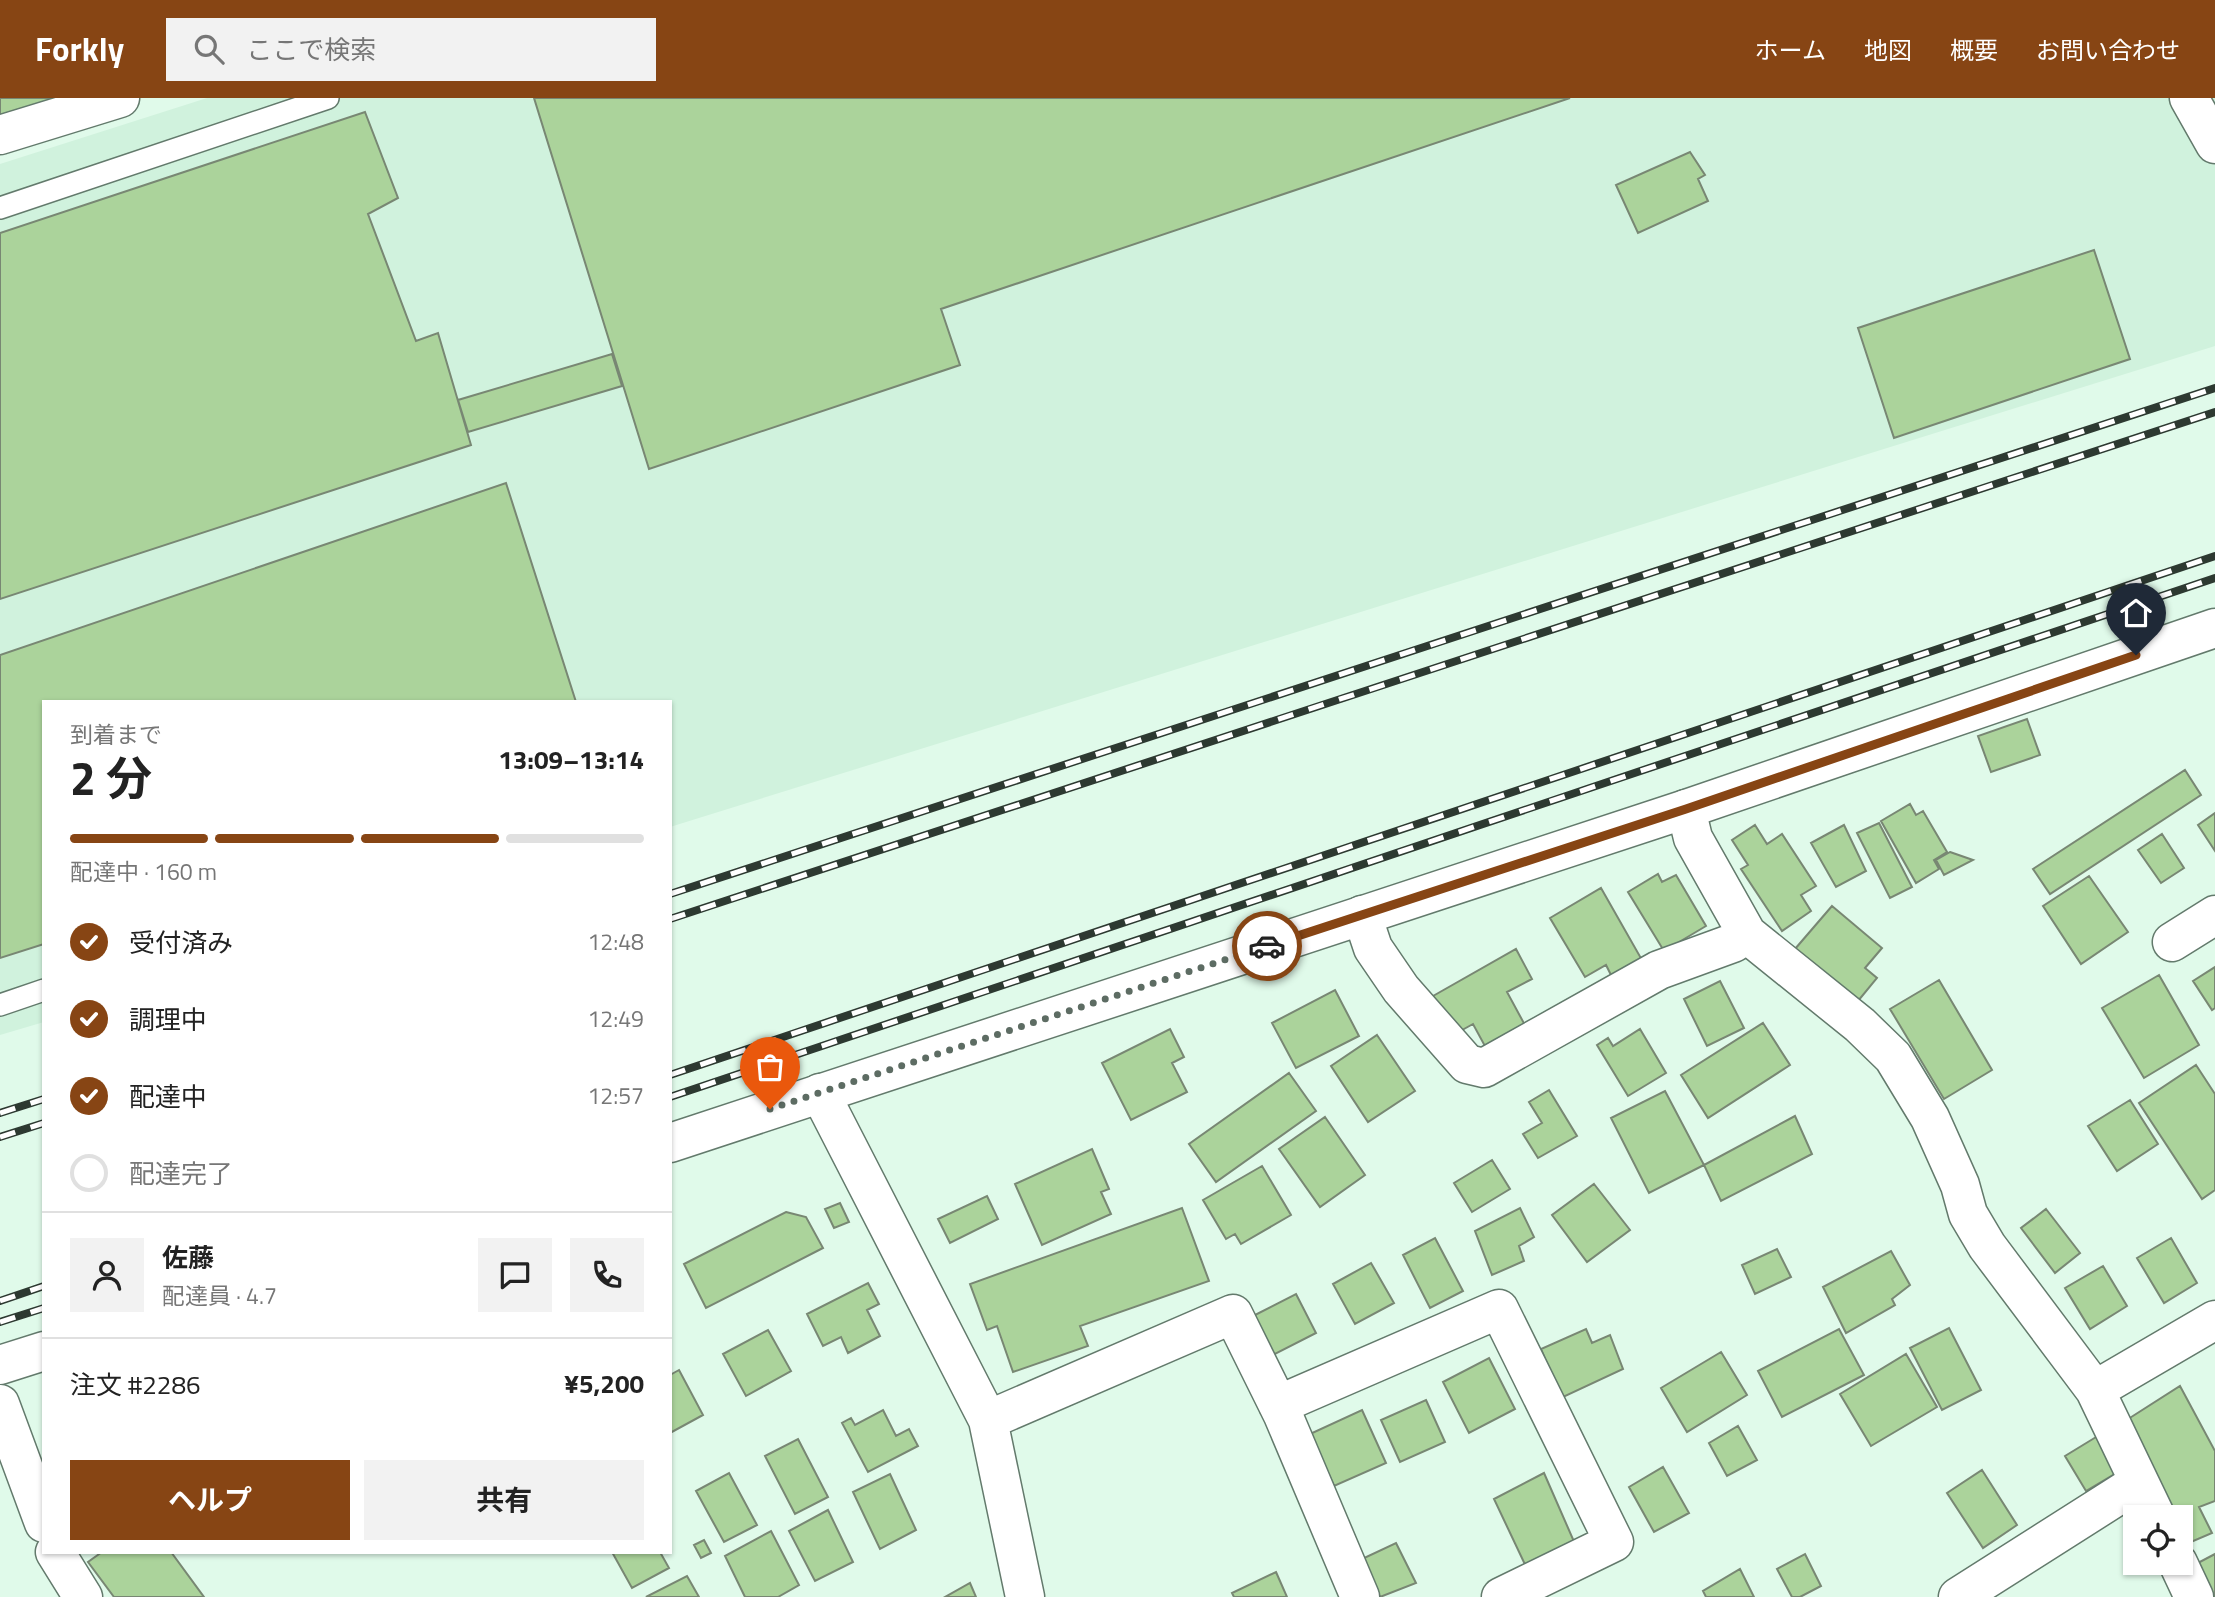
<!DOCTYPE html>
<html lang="ja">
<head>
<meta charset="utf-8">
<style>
	:root { --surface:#fff; --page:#f2f2f2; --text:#222; --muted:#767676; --line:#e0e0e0; --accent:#874514 }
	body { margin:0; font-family:"Titillium Web","Noto Sans JP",sans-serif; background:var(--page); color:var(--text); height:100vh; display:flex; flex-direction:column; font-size:26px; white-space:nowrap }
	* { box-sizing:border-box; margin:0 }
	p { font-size:23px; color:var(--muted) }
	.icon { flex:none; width:38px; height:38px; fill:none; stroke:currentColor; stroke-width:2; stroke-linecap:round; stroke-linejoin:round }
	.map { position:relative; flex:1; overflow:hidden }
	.details { position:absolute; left:42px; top:602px; width:630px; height:854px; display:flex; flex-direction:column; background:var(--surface); border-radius:0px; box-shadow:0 2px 5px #0004 }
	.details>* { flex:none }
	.controls { position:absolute; left:2123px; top:1407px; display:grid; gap:14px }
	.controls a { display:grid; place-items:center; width:70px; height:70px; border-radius:0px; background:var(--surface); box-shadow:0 2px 5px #0004; font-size:35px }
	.pin { position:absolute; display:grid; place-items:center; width:60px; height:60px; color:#fff; margin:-72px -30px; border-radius:50% 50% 50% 0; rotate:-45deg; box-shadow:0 0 7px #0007 }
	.pin .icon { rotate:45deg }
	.courier { position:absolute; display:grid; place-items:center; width:70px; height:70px; margin:-35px; border:5px solid #874514; border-radius:50%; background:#fff; color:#222; box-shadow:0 2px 9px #0007 }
	.head em { font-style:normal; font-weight:700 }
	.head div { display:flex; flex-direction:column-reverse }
	.head { display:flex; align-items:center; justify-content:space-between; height:119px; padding:0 28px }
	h1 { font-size:46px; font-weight:700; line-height:52px }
	.bar { display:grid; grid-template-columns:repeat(4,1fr); gap:10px 7px; align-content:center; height:84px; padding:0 28px }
	.bar i { height:9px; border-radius:5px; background:var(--line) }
	.bar .on { background:var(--accent) }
	.bar p { grid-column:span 4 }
	.line { display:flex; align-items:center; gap:18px; padding:0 28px; border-top:2px solid var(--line) }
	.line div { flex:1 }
	.round { display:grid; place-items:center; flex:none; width:74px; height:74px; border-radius:0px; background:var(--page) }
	ol { padding:0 28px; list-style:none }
	li { display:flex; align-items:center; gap:21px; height:77px }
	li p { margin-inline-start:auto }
	li .icon { padding:7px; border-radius:50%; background:var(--accent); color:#fff; stroke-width:4 }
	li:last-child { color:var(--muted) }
	li i { width:38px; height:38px; border:4px solid var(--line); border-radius:50% }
	.action { display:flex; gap:14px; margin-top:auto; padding:14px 28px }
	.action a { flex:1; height:80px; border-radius:0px; background:var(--accent); color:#fff; font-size:28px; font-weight:700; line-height:80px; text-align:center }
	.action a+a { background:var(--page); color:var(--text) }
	header { display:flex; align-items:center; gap:42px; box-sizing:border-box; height:98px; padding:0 35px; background:var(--accent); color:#fff }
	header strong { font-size:33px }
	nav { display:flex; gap:38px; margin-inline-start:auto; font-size:24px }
	.search { width:490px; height:63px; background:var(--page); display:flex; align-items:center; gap:18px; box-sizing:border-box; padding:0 24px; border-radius:0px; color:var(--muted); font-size:26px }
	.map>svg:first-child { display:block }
	.built { fill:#d0f2dd }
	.building { fill:#abd39b; stroke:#788773; stroke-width:2 }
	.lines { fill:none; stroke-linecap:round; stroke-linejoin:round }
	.lane-casing { stroke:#637a6c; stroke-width:24 }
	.street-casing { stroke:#637a6c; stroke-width:41 }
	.secondary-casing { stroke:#637a6c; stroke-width:41 }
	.lane { stroke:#fff; stroke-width:21 }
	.street { stroke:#fff; stroke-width:38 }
	.secondary { stroke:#fff; stroke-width:38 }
	.rail-casing { stroke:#2d3931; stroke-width:8 }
	.rail { stroke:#fff; stroke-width:5; stroke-dasharray:16; stroke-linecap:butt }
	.done { stroke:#5d6c63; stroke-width:7; stroke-dasharray:0 12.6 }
	.route { stroke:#874514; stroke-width:9 }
</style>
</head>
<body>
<header>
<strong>Forkly</strong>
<div class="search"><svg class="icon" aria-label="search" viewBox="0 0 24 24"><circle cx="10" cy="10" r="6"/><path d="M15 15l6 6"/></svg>ここで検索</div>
<nav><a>ホーム</a><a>地図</a><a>概要</a><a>お問い合わせ</a></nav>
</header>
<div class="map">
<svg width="2215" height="1499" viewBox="0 0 2215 1499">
	<rect width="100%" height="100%" fill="#e0faea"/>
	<path class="built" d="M 207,0 L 2215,0 L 2215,248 L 670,729 L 670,604 L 44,604 L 44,924 L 0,937 L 0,66 Z"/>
	<path class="building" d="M 0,0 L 51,0 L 54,9 L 0,28 Z
		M 534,0 L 1570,0 L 941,211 L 960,267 L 649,371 Z
		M 365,14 L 398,100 L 368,116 L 416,243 L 438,235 L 471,347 L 0,501 L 0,135 Z
		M 1690,54 L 1705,77 L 1698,81 L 1708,103 L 1638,135 L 1616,87 Z
		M 2094,152 L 2130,261 L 1894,340 L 1858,230 Z
		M 612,256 L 622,288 L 468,334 L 458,302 Z
		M 506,385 L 576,604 L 44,604 L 44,846 L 0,860 L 0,557 Z
		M 2027,621 L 2040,657 L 1991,674 L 1978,638 Z
		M 2185,672 L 2201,697 L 2050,796 L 2033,771 Z
		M 1910,706 L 1916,717 L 1923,713 L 1947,754 L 1934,762 L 1939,771 L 1916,785 L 1881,723 Z
		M 2215,715 L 2215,753 L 2198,727 Z
		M 1879,725 L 1912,789 L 1890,800 L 1857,735 Z
		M 1755,727 L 1767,746 L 1782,736 L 1816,788 L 1801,797 L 1811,813 L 1782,833 L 1741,771 L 1748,767 L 1732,742 Z
		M 1844,727 L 1866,773 L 1836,789 L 1811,745 Z
		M 2162,736 L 2184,770 L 2161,785 L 2138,752 Z
		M 1950,754 L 1973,762 L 1944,777 L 1936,762 Z
		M 1658,776 L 1662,784 L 1676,777 L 1706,828 L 1664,853 L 1628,794 Z
		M 2089,778 L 2128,834 L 2081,866 L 2043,808 Z
		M 1601,790 L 1642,862 L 1612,879 L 1606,867 L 1585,879 L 1550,820 Z
		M 1832,808 L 1882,850 L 1865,870 L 1877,880 L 1858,903 L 1795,851 Z
		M 1516,851 L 1532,881 L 1507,894 L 1526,929 L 1486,950 L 1473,926 L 1455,936 L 1433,898 Z
		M 2215,869 L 2215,910 L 2212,912 L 2193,883 Z
		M 2159,877 L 2199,947 L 2144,980 L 2102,910 Z
		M 1939,882 L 1992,972 L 1944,1001 L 1890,911 Z
		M 1720,883 L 1744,930 L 1707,948 L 1684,901 Z
		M 1335,892 L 1359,938 L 1296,970 L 1272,925 Z
		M 1763,925 L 1790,967 L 1708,1020 L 1681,977 Z
		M 1170,931 L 1184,959 L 1172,965 L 1187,994 L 1131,1022 L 1102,965 Z
		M 1640,931 L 1666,975 L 1628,998 L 1597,947 L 1608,940 L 1613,948 Z
		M 1377,937 L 1415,993 L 1368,1024 L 1331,968 Z
		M 2196,967 L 2215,996 L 2215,1092 L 2202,1101 L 2139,1005 Z
		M 1289,975 L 1316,1013 L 1216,1084 L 1189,1046 Z
		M 1549,992 L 1577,1038 L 1538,1060 L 1523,1036 L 1542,1025 L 1529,1004 Z
		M 1665,993 L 1704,1067 L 1649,1095 L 1611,1020 Z
		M 2130,1002 L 2158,1046 L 2117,1073 L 2088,1028 Z
		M 1795,1018 L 1812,1056 L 1721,1103 L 1704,1067 Z
		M 1325,1019 L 1365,1077 L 1320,1109 L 1279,1051 Z
		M 1092,1051 L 1109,1091 L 1101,1094 L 1111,1116 L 1042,1147 L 1015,1086 Z
		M 1492,1062 L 1510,1091 L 1472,1114 L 1454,1085 Z
		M 1262,1068 L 1291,1117 L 1241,1146 L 1235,1136 L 1226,1141 L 1203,1102 Z
		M 1594,1086 L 1630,1132 L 1587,1164 L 1552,1117 Z
		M 987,1098 L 998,1121 L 950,1145 L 938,1121 Z
		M 840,1105 L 849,1124 L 834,1130 L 825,1111 Z
		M 1182,1110 L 1209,1183 L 1080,1228 L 1088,1248 L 1013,1274 L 997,1228 L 987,1232 L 970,1186 Z
		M 1520,1110 L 1534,1139 L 1519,1148 L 1524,1163 L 1492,1177 L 1475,1133 Z
		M 2046,1111 L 2080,1155 L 2055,1175 L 2021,1130 Z
		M 786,1114 L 806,1119 L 823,1150 L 706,1210 L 684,1166 Z
		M 1435,1140 L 1463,1193 L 1430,1210 L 1403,1157 Z
		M 2171,1140 L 2197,1185 L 2164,1205 L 2137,1160 Z
		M 1777,1151 L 1791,1179 L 1755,1196 L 1742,1167 Z
		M 1891,1153 L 1910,1187 L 1892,1201 L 1895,1207 L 1846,1235 L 1823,1189 Z
		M 1371,1165 L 1394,1205 L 1355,1226 L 1333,1186 Z
		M 2103,1168 L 2127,1208 L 2090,1231 L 2065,1190 Z
		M 868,1185 L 879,1206 L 867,1212 L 880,1238 L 848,1255 L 841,1239 L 823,1248 L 807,1216 Z
		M 1296,1196 L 1316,1235 L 1273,1257 L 1253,1218 Z
		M 1949,1230 L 1981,1292 L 1942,1312 L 1910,1250 Z
		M 1586,1231 L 1592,1245 L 1610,1237 L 1623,1271 L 1561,1300 L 1541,1251 Z
		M 1839,1231 L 1864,1277 L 1782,1319 L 1758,1273 Z
		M 768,1232 L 791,1273 L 746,1298 L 723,1256 Z
		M 1721,1254 L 1747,1297 L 1687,1334 L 1661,1290 Z
		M 1906,1256 L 1937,1309 L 1871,1348 L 1840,1296 Z
		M 1489,1260 L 1515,1311 L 1469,1335 L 1443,1284 Z
		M 679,1272 L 703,1317 L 670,1335 L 670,1277 Z
		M 2180,1288 L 2215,1353 L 2215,1403 L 2199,1409 L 2212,1435 L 2184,1447 L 2180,1439 L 2180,1419 L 2171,1419 L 2125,1323 Z
		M 1426,1302 L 1445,1344 L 1400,1364 L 1381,1322 Z
		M 883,1312 L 896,1338 L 909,1331 L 918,1348 L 868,1374 L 842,1325 L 851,1320 L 855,1327 Z
		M 1362,1312 L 1386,1365 L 1334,1388 L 1310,1336 Z
		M 1738,1328 L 1757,1362 L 1727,1378 L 1709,1345 Z
		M 2101,1336 L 2123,1371 L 2086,1393 L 2065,1358 Z
		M 798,1341 L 828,1399 L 795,1416 L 765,1358 Z
		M 1663,1369 L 1689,1415 L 1654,1434 L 1629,1389 Z
		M 1982,1372 L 2017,1427 L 1983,1450 L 1947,1395 Z
		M 729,1375 L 757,1427 L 724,1444 L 696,1393 Z
		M 1544,1375 L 1579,1455 L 1530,1477 L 1494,1401 Z
		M 890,1376 L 916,1432 L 880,1451 L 853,1394 Z
		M 828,1412 L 853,1464 L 815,1483 L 789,1433 Z
		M 771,1433 L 799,1487 L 778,1499 L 745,1499 L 725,1458 Z
		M 704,1442 L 711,1455 L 701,1460 L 694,1447 Z
		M 1396,1445 L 1416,1485 L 1380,1499 L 1362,1461 Z
		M 102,1454 L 171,1454 L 204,1499 L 114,1499 L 88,1464 Z
		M 612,1454 L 660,1454 L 669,1470 L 632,1490 Z
		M 1805,1456 L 1821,1488 L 1800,1499 L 1792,1499 L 1777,1471 Z
		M 2215,1456 L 2215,1499 L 2209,1499 L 2194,1467 Z
		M 1740,1471 L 1754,1499 L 1706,1499 L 1703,1493 Z
		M 1276,1474 L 1287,1499 L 1234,1499 L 1232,1495 Z
		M 687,1478 L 699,1499 L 646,1499 Z
		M 970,1485 L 976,1499 L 945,1499 Z"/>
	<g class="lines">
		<g class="lane-casing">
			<path id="lane" d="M 0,110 L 328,0
				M 0,907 L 44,892"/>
		</g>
		<g class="street-casing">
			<path id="street" d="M 2189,0 L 2215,46
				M 0,37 L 120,0
				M 1686,711 L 1693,740 L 1747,836 L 1860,927 L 1893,959 L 1930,1020 L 1960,1087 L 1968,1116 L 1987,1148 L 2095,1292 L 2156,1419
				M 1362,817 L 1373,850 L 1401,891 L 1467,966 L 1484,970 L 1659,872 L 1733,845 L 1747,836
				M 2172,844 L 2215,817
				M 820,995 L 988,1322 L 1025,1499
				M 2095,1292 L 2215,1222
				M 0,1306 L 44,1425
				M 1278,1307 L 1499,1211 L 1614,1444 L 1501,1499
				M 988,1322 L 1233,1216 L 1283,1317 L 1360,1499
				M 55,1454 L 83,1499
				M 2178,1465 L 2194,1499
				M 1958,1499 L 2139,1384"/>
		</g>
		<g class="secondary-casing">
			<path id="secondary" d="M 670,1045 L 1686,711 L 2215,530
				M 0,1267 L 44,1253"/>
		</g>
		<use href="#lane" class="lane"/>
		<use href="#street" class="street"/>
		<use href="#secondary" class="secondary"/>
		<g class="rail-casing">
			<path id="rail" d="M 670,796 L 2215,290
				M 670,821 L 2215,314
				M 670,977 L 2215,458
				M 670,999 L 2215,480
				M 0,1015 L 44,1001
				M 0,1039 L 44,1025
				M 0,1203 L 44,1188
				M 0,1224 L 44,1210"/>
		</g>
		<use href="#rail" class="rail"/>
	</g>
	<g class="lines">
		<path class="done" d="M 770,1011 L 1267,848"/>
		<path class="route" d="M 1267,848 L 1686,711 L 2136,557"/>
	</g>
</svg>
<div class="controls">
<a><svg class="icon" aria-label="locate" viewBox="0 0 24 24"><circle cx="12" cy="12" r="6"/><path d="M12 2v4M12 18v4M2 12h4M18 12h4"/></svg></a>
</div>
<div class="pin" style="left:770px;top:1011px;background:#ea580c"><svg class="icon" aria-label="bag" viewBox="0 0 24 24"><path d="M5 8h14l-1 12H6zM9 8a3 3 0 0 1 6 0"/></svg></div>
<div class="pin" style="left:2136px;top:557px;background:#1f2937"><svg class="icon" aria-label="home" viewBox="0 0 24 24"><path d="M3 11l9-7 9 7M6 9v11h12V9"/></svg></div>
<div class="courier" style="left:1267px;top:848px"><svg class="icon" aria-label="car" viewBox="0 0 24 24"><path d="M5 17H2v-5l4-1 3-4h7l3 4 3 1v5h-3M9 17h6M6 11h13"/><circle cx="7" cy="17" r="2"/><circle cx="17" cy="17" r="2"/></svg></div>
<section class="details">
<div class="head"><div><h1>2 分</h1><p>到着まで</p></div><em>13:09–13:14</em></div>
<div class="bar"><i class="on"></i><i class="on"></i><i class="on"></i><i></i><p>配達中 · 160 m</p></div>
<ol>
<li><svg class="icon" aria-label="check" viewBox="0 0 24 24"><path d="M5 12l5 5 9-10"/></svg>受付済み<p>12:48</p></li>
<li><svg class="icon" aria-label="check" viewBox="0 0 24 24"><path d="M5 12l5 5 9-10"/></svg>調理中<p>12:49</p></li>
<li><svg class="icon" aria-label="check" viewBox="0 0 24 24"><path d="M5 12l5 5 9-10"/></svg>配達中<p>12:57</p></li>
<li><i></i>配達完了</li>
</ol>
<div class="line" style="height:126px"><a class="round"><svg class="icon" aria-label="person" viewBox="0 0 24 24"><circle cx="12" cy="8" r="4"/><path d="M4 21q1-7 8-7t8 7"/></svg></a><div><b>佐藤</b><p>配達員 · 4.7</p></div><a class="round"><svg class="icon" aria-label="chat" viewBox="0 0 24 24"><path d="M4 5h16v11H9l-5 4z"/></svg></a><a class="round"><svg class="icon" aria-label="phone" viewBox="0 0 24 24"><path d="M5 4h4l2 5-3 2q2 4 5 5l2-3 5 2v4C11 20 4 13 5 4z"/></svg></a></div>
<div class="line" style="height:91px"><div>注文 #2286</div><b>¥5,200</b></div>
<div class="action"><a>ヘルプ</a><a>共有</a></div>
</section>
</div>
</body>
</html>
